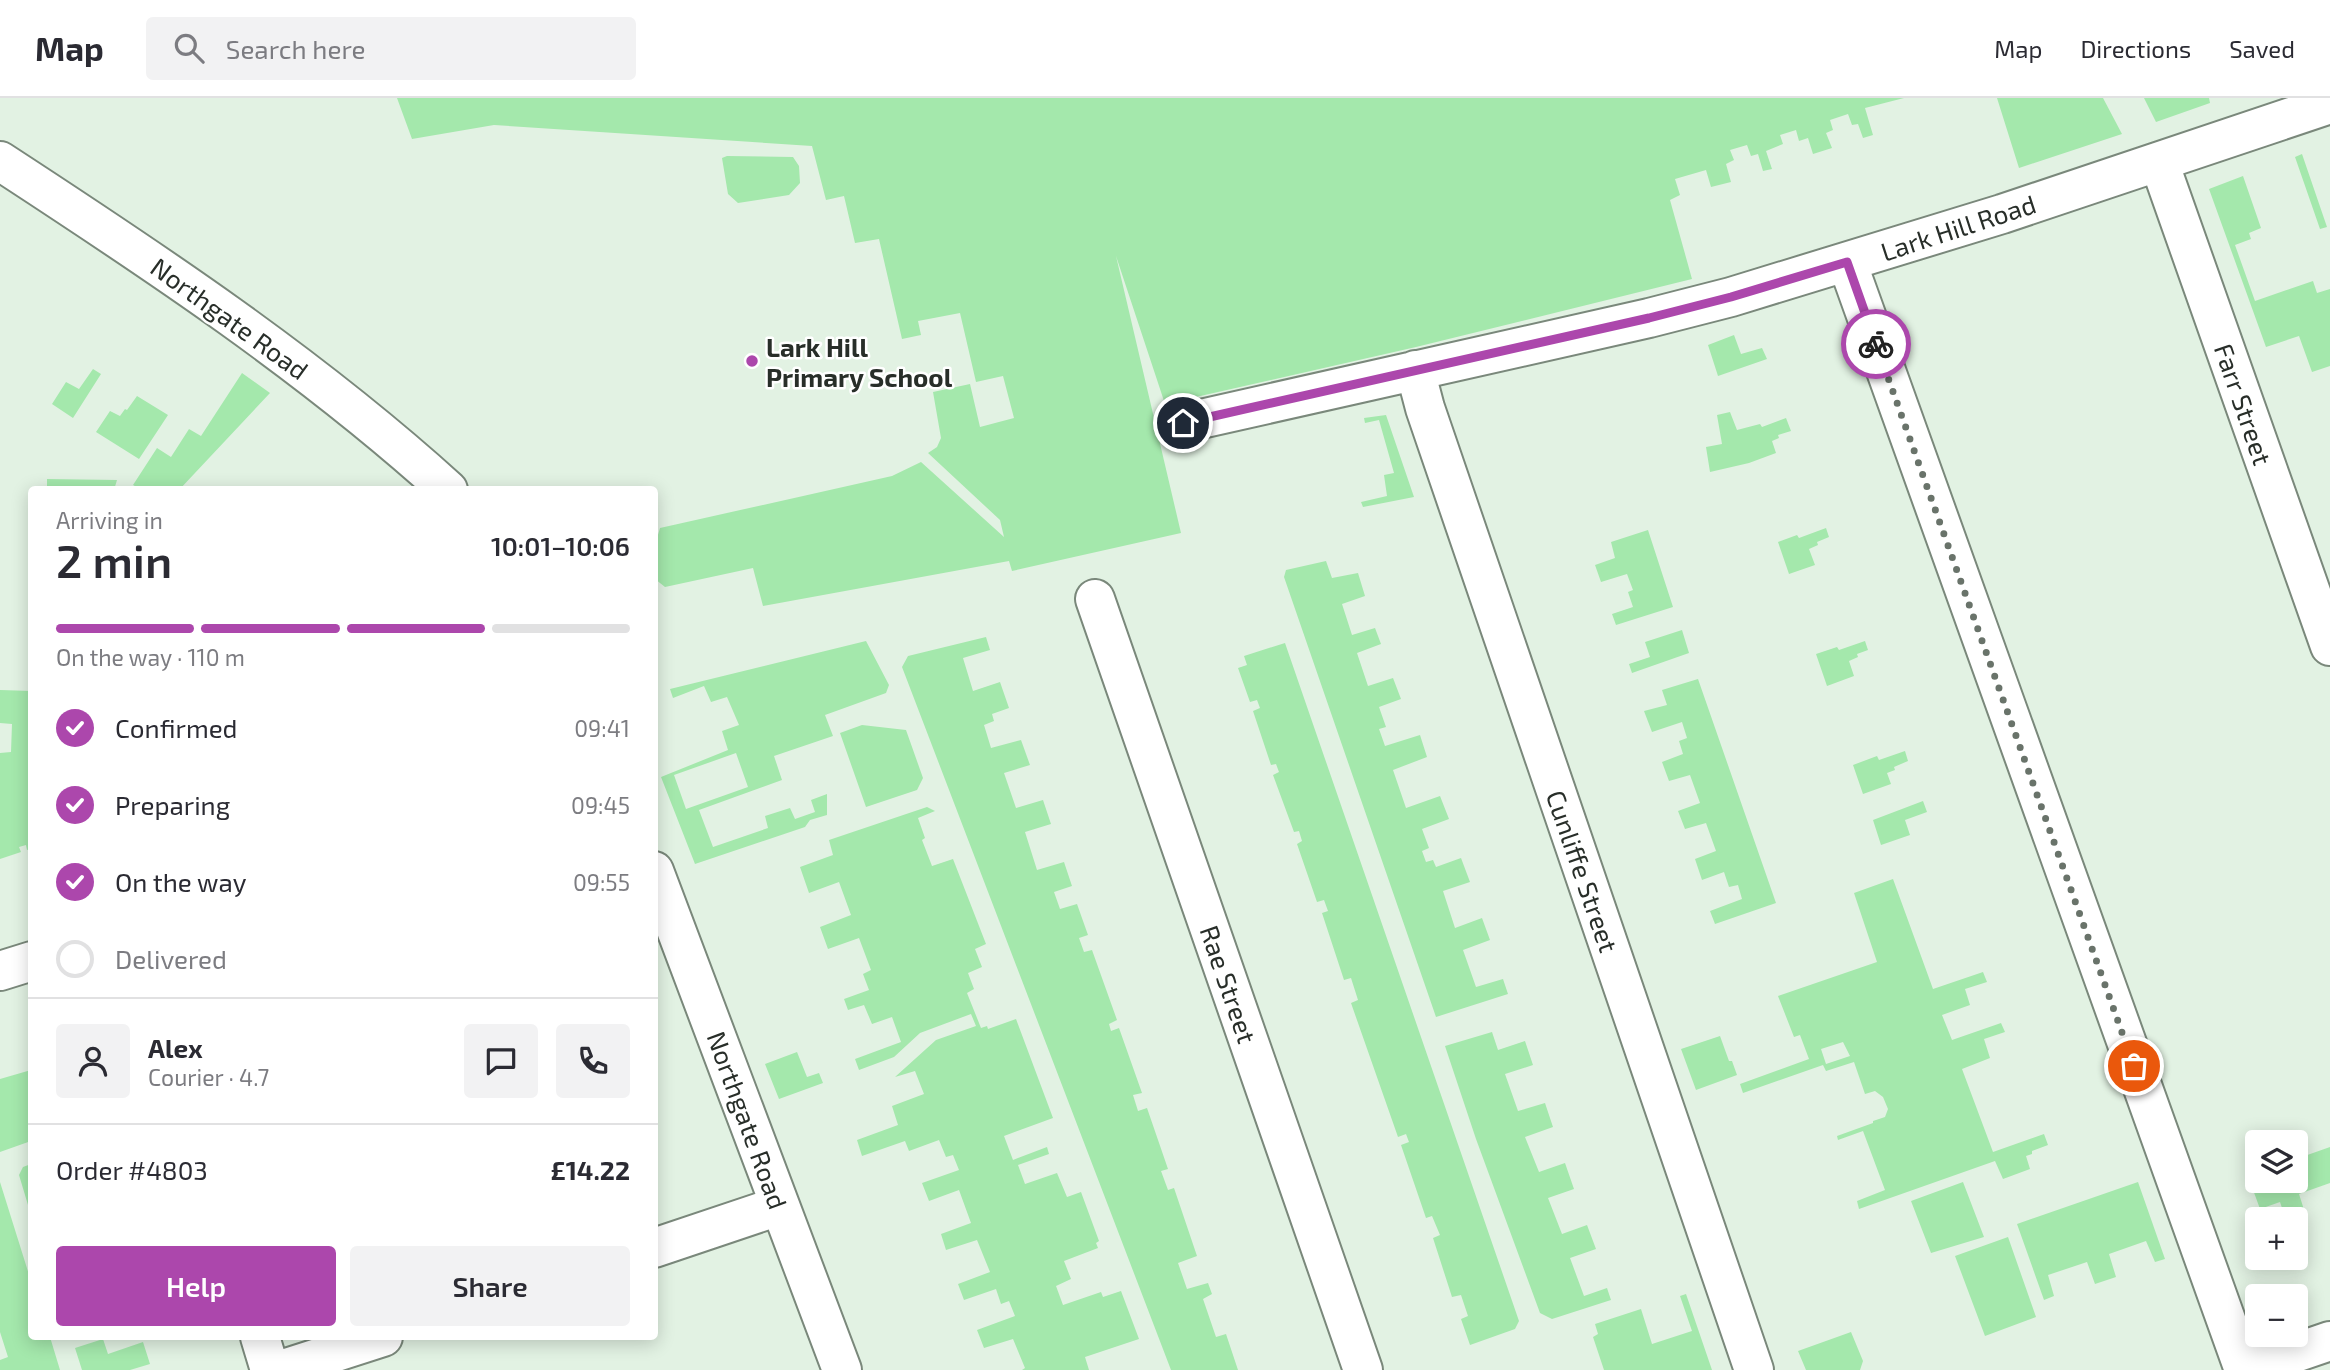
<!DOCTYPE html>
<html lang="en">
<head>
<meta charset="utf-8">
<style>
	:root { --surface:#fff; --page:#f2f2f3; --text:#2b2b33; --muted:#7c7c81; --line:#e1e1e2; --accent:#ac47ac }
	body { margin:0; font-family:"Exo 2",sans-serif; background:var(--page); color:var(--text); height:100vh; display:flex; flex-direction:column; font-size:26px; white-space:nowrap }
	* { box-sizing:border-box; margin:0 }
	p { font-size:23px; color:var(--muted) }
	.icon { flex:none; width:38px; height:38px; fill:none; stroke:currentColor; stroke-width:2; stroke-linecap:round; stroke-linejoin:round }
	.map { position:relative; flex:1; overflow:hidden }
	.side { position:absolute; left:28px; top:388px; width:630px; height:854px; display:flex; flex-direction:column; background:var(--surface); border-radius:7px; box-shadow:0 4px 18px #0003 }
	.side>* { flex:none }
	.tools { position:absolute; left:2245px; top:1032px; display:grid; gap:14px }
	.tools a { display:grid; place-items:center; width:63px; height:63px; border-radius:7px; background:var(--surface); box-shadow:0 4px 18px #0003; font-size:35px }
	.pin { position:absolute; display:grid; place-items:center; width:60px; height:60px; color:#fff; margin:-30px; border:4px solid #fff; border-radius:50%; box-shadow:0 2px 7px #0007 }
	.courier { position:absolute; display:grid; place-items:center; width:70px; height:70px; margin:-35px; border:5px solid #ac47ac; border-radius:50%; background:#fff; color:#222; box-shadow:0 2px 9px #0007 }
	.head em { font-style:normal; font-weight:600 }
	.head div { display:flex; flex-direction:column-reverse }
	.head { display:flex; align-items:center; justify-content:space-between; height:119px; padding:0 28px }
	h1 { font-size:46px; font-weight:600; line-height:52px }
	.bar { display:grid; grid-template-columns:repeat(4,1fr); gap:10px 7px; align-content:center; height:84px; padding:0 28px }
	.bar i { height:9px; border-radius:5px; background:var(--line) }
	.bar .active { background:var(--accent) }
	.bar p { grid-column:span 4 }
	.line { display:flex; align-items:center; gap:18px; padding:0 28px; border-top:2px solid var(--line) }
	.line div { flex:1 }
	.round { display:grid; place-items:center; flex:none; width:74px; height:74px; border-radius:7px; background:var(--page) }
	ol { padding:0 28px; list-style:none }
	li { display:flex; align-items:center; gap:21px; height:77px }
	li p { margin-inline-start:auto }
	li .icon { padding:7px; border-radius:50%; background:var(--accent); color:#fff; stroke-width:4 }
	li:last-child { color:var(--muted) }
	li i { width:38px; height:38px; border:4px solid var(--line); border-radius:50% }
	.cta { display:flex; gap:14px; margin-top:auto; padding:14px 28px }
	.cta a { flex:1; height:80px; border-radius:7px; background:var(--accent); color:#fff; font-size:28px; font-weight:600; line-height:80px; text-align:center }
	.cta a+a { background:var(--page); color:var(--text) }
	header { display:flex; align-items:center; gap:42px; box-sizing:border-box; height:98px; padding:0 35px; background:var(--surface); border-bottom:2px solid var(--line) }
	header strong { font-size:33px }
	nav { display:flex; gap:38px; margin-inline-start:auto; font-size:24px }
	.search { width:490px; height:63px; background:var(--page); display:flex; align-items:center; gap:18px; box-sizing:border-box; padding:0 24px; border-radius:7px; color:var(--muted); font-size:26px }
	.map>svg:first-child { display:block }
	.green { fill:#a4e8ac; fill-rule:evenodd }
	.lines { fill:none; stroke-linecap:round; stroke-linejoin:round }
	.minor-casing { stroke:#7a887b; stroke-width:42 }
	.minor { stroke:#fff; stroke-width:38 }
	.done { stroke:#69736a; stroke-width:7; stroke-dasharray:0 12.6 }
	.route { stroke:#ac47ac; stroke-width:9 }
	.poi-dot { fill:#ac47ac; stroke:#fff; stroke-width:2.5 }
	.labels { text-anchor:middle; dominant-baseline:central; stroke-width:5; stroke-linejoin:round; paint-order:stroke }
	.street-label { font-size:26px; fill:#282e29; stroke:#fff }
	.poi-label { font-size:26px; font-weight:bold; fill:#282e29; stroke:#fff; text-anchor:start }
</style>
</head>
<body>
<header>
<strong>Map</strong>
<div class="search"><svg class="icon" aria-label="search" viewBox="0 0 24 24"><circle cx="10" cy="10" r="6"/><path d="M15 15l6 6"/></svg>Search here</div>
<nav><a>Map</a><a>Directions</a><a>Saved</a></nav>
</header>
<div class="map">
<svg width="2330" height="1272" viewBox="0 0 2330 1272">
	<rect width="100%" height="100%" fill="#e2f2e3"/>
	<path class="green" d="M 397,0 L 1904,0 L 1865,10 L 1873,37 L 1863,40 L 1858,26 L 1852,27 L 1848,16 L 1830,22 L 1833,32 L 1826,35 L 1832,50 L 1813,56 L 1808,40 L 1799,43 L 1796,32 L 1780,37 L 1783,46 L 1766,53 L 1772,71 L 1763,73 L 1758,56 L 1751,58 L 1747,47 L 1730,52 L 1734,62 L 1726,66 L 1731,84 L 1711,89 L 1706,72 L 1675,81 L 1680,97 L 1670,102 L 1692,181 L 1416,249 L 1165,306 L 1116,158 L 1181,435 L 1012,473 L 1009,463 L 763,508 L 753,470 L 665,489 L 655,481 L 655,447 L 660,430 L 892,378 L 921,364 L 1004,439 L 1000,422 L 928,355 L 937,349 L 941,340 L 933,294 L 970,286 L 980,329 L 1014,320 L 1003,278 L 976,284 L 960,215 L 918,223 L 921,237 L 902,241 L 879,141 L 855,145 L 844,98 L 826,102 L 812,48 L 494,27 L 412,41 Z
		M 1997,0 L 2103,0 L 2122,36 L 2019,70 Z
		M 2144,0 L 2209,0 L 2210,5 L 2156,24 Z
		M 2302,56 L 2327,129 L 2320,131 L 2295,59 Z
		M 727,58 L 793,59 L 799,68 L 800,85 L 789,97 L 738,105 L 728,96 L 722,60 Z
		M 2243,78 L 2261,130 L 2249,135 L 2251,141 L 2235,147 L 2255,203 L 2313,183 L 2317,195 L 2330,191 L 2330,268 L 2312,274 L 2299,238 L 2266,249 L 2209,91 Z
		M 1734,237 L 1741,256 L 1762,250 L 1767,261 L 1718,278 L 1708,247 Z
		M 93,271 L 101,276 L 73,320 L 52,306 L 66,284 L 79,291 Z
		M 242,275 L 270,295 L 179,392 L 142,392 L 133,387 L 157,350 L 171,359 L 189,331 L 201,338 Z
		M 137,298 L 168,317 L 139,361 L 96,334 L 110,313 L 120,318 L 125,311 L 127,312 Z
		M 1730,314 L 1737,332 L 1760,326 L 1762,329 L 1786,320 L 1791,333 L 1778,337 L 1779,340 L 1772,343 L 1776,355 L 1749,365 L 1710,374 L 1706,349 L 1722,346 L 1717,317 Z
		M 1386,317 L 1414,399 L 1363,409 L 1361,404 L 1387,398 L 1384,377 L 1394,375 L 1379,322 L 1365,325 L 1364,320 Z
		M 47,381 L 117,382 L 114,392 L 47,392 Z
		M 1826,430 L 1829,439 L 1817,444 L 1818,447 L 1809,451 L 1815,467 L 1789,476 L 1778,444 L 1797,437 L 1799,440 Z
		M 1648,432 L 1673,509 L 1616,527 L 1612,516 L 1633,509 L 1628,494 L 1633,492 L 1627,476 L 1601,484 L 1595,467 L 1615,460 L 1611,444 Z
		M 1326,463 L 1332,480 L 1358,475 L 1365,498 L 1342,506 L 1352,537 L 1375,530 L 1381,546 L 1357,555 L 1368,588 L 1393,580 L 1401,601 L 1379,609 L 1386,629 L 1379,631 L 1385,648 L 1420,637 L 1427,659 L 1393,672 L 1406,710 L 1440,698 L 1449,721 L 1422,731 L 1429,750 L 1422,753 L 1426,764 L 1433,762 L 1436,769 L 1461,760 L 1470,784 L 1443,793 L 1455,830 L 1482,820 L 1490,842 L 1463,852 L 1476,889 L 1503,881 L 1508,896 L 1436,919 L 1284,479 L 1286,472 Z
		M 1682,532 L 1689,555 L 1632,575 L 1629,566 L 1650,559 L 1645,544 Z
		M 986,539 L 990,552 L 963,560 L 973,593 L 1000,584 L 1009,610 L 992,616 L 994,623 L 984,627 L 991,650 L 1021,642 L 1030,667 L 1004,675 L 1016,710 L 1043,702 L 1051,726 L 1025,734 L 1037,772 L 1064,764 L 1072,788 L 1054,794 L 1060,811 L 1077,806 L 1088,837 L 1079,840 L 1084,854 L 1092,852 L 1117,922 L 1109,926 L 1111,933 L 1119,930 L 1142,995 L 1133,997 L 1138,1013 L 1147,1010 L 1168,1071 L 1161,1073 L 1168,1092 L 1174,1090 L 1197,1158 L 1178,1165 L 1187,1191 L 1208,1185 L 1212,1196 L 1203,1201 L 1216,1239 L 1226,1236 L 1238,1272 L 1171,1272 L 902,569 L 908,558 Z
		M 866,543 L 889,587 L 886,595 L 825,617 L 833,638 L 774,658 L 782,682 L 699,712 L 713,749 L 768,730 L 765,718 L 790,710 L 795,721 L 815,714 L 811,702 L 827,696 L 827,717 L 810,722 L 805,729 L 695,766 L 661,679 L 728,652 L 722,633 L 739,627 L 727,599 L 711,604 L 704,588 L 673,600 L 670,591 ZM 736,655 L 748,689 L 686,711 L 674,677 Z
		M 1865,543 L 1868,552 L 1857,556 L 1858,559 L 1849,563 L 1854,578 L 1827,588 L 1816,556 L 1837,549 L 1839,552 Z
		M 1285,545 L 1519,1223 L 1515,1231 L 1470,1247 L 1461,1221 L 1468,1218 L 1461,1197 L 1452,1199 L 1433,1140 L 1440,1137 L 1432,1118 L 1426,1120 L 1401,1047 L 1409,1044 L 1406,1036 L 1398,1039 L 1351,905 L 1358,902 L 1351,880 L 1344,882 L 1322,815 L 1328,813 L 1324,802 L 1317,804 L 1297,746 L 1302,743 L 1299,733 L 1294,734 L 1273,677 L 1279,674 L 1276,666 L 1271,667 L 1253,613 L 1260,610 L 1257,602 L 1250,604 L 1238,570 L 1247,567 L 1244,558 Z
		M 1698,581 L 1776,805 L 1715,826 L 1710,813 L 1742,801 L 1738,787 L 1729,789 L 1724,774 L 1702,782 L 1695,761 L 1716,753 L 1706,725 L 1685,731 L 1678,713 L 1700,705 L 1690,677 L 1669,683 L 1662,664 L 1683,656 L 1679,643 L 1687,640 L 1682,624 L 1652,634 L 1644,613 L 1667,607 L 1662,592 Z
		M 0,592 L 32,593 L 31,751 L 27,752 L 26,747 L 19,749 L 21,754 L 0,761 L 0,655 L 11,654 L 12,626 L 0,625 Z
		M 862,627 L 906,632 L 923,680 L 917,692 L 866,709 L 840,635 Z
		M 1905,653 L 1908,663 L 1894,669 L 1895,672 L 1887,675 L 1891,686 L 1863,696 L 1853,667 L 1877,658 L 1879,662 Z
		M 1923,703 L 1927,714 L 1905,722 L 1910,737 L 1881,747 L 1873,722 Z
		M 927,709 L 935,713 L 918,720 L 925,740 L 922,742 L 932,768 L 953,761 L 986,846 L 975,851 L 982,869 L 968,875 L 974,891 L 967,895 L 981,930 L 987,928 L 988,931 L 1016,921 L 1053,1020 L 1004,1038 L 1013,1062 L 1047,1049 L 1049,1056 L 1018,1067 L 1025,1086 L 1057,1075 L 1067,1099 L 1081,1094 L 1099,1143 L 1096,1145 L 1098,1150 L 1064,1163 L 1071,1181 L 1056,1188 L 1063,1207 L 1101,1194 L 1103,1199 L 1121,1193 L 1139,1241 L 1085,1259 L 1089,1272 L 1022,1272 L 1025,1270 L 1013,1241 L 984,1250 L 977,1232 L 1015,1218 L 1009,1203 L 1001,1206 L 996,1191 L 964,1202 L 958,1186 L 990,1174 L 977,1142 L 946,1152 L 941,1136 L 971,1125 L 959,1092 L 929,1103 L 922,1085 L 959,1072 L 953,1057 L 946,1059 L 939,1042 L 909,1053 L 905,1043 L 862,1058 L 857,1042 L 898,1027 L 892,1008 L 924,996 L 915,973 L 895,979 L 936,942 L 976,928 L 971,916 L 920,935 L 894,959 L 859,972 L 855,961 L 901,944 L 892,919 L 872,926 L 864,907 L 848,912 L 844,901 L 869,892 L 863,876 L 871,872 L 859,840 L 828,851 L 820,829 L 851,817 L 839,784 L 809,795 L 800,769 L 833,757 L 829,742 Z
		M 1893,781 L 1933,891 L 1983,874 L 1987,884 L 1965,891 L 1970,907 L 1942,917 L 1952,942 L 2001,925 L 2005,934 L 1984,941 L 1990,960 L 1962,971 L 1993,1054 L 2044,1036 L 2048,1047 L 2032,1053 L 2032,1056 L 2026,1058 L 2030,1071 L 2003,1081 L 1995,1063 L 1859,1111 L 1857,1103 L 1885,1092 L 1863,1033 L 1838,1042 L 1837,1038 L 1873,1025 L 1873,1023 L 1885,1019 L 1888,1011 L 1883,999 L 1875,993 L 1865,996 L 1854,964 L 1826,973 L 1823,967 L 1743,995 L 1740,986 L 1809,961 L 1800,937 L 1794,939 L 1778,898 L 1877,864 L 1854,795 ZM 1843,944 L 1850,958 L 1826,966 L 1821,951 Z
		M 1492,934 L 1498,952 L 1525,943 L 1533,967 L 1505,976 L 1518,1013 L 1545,1005 L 1553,1029 L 1525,1039 L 1539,1074 L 1565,1065 L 1574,1091 L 1548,1100 L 1562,1136 L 1587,1127 L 1596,1151 L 1570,1160 L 1584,1198 L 1607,1190 L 1611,1202 L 1552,1221 L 1540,1215 L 1476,1041 L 1445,948 Z
		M 1720,938 L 1729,963 L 1732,963 L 1737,977 L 1696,992 L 1681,951 Z
		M 797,954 L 807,979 L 819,975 L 823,985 L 779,1001 L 765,966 Z
		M 31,972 L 31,1043 L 0,1054 L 0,981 Z
		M 2330,1049 L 2330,1085 L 2299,1096 L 2306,1118 L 2296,1122 L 2286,1122 L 2280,1104 L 2260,1111 L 2248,1078 L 2257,1075 L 2258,1083 L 2296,1083 L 2296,1061 Z
		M 31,1066 L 32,1066 L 31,1117 L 19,1077 L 23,1069 Z
		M 0,1084 L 31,1183 L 32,1239 L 50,1239 L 60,1272 L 0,1272 L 0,1262 L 8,1259 L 0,1234 Z
		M 1963,1084 L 1984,1139 L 1931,1155 L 1911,1103 Z
		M 2138,1084 L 2165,1161 L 2155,1164 L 2146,1143 L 2109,1156 L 2116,1179 L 2095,1186 L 2087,1164 L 2048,1177 L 2054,1198 L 2044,1202 L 2017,1126 Z
		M 2008,1139 L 2036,1219 L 1985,1238 L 1955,1158 Z
		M 1686,1196 L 1712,1272 L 1604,1272 L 1593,1239 L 1598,1236 L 1595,1226 L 1641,1211 L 1652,1246 L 1692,1233 L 1680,1198 Z
		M 1851,1234 L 1863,1263 L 1860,1272 L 1806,1272 L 1798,1253 Z
		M 103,1241 L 108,1256 L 143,1244 L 150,1266 L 130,1272 L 82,1272 L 75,1250 Z"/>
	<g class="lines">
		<g class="minor-casing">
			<path id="minor" d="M 0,63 C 155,164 310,267 448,392
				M 2159,64 L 2330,548
				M 1847,164 L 2244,1272
				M 1415,272 L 1425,310 L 1754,1272
				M 1183,325 L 1649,220 L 1731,199 L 2002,116 L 2330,6
				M 1095,501 L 1363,1272
				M 654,773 L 842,1272
				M 0,873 L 32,863
				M 654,1150 L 779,1108
				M 260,1239 L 270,1272
				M 280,1272 L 383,1239
				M 2245,1272 L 2330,1243"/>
		</g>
		<use href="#minor" class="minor"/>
	</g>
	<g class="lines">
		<path class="done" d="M 1876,246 L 2134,968"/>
		<path class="route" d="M 1183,325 L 1649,220 L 1731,199 L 1847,164 L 1876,246"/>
	</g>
	<circle class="poi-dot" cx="752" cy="263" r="7"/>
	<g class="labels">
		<g class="street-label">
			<text transform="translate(1958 129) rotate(-18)">Lark Hill Road</text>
			<text transform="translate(230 220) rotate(36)">Northgate Road</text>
			<text transform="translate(2244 306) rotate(71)">Farr Street</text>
			<text transform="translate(1583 773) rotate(71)">Cunliffe Street</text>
			<text transform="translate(1229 886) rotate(71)">Rae Street</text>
			<text transform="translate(748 1022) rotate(70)">Northgate Road</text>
		</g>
		<g class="poi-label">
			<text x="766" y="248">Lark Hill<tspan x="766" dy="30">Primary School</tspan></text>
		</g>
	</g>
</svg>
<div class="tools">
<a><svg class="icon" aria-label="layers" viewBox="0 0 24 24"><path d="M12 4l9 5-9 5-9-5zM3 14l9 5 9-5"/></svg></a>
<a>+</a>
<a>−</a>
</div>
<div class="pin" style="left:2134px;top:968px;background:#ea580c"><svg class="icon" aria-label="bag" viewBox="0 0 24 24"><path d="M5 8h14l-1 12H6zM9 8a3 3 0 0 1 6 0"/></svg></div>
<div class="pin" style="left:1183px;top:325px;background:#1f2937"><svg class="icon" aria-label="home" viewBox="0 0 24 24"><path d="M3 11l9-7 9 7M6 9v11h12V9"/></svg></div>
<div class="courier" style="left:1876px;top:246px"><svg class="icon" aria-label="bike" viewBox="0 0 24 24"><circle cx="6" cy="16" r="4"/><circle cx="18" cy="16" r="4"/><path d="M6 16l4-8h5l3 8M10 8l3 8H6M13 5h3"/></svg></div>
<section class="side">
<div class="head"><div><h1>2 min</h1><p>Arriving in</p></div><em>10:01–10:06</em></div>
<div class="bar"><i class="active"></i><i class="active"></i><i class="active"></i><i></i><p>On the way · 110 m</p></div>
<ol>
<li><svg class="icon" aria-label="check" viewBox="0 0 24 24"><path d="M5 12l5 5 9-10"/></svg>Confirmed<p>09:41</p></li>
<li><svg class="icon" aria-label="check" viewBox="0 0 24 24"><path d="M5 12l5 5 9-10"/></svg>Preparing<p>09:45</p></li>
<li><svg class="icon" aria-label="check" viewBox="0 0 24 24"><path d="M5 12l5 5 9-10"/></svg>On the way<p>09:55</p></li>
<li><i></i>Delivered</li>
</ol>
<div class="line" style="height:126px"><a class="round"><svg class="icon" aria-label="person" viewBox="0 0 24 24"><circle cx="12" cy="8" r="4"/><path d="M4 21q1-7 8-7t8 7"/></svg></a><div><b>Alex</b><p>Courier · 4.7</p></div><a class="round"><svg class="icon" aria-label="chat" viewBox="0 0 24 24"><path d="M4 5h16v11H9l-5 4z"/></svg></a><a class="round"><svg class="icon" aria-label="phone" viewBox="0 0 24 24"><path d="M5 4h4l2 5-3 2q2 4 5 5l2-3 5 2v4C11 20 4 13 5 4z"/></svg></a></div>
<div class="line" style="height:91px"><div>Order #4803</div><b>£14.22</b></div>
<div class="cta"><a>Help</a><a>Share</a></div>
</section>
</div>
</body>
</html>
